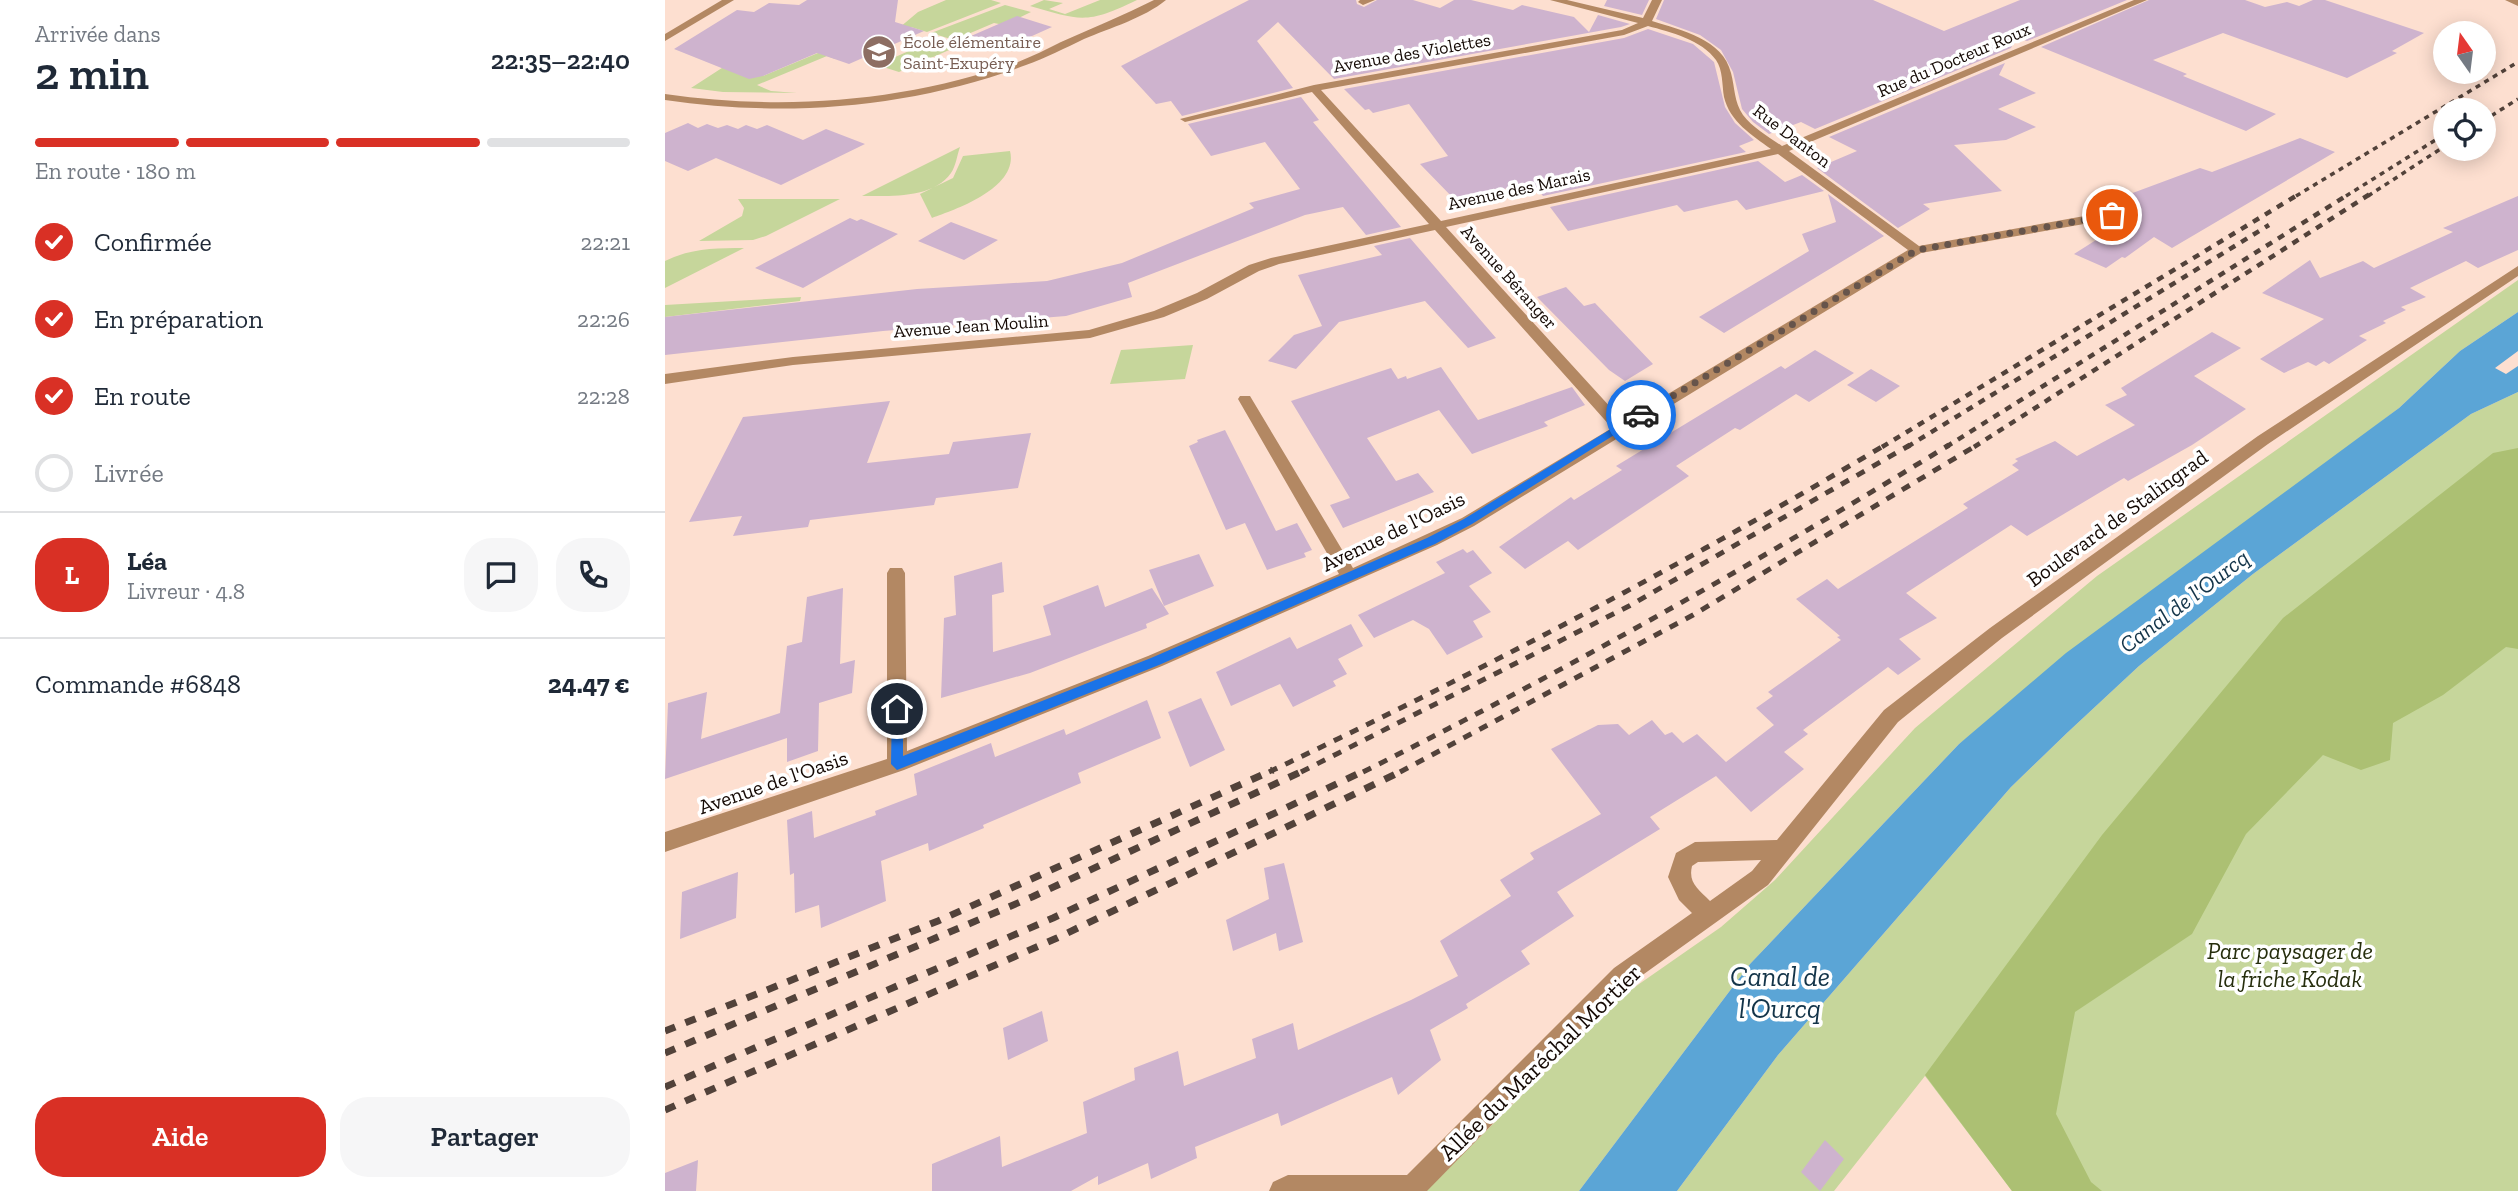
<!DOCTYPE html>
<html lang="fr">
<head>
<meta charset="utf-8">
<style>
	:root { --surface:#fff; --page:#f6f6f7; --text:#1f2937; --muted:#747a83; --line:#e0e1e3; --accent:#d93025 }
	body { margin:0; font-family:"Zilla Slab",serif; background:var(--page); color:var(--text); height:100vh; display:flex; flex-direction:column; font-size:26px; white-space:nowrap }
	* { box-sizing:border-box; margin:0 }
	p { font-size:23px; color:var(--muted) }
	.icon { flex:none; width:38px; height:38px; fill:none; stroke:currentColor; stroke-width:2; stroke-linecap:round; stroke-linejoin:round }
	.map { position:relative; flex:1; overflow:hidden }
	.side { display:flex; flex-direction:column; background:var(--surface); width:665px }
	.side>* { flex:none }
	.needle { width:46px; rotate:346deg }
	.tools { position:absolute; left:1768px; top:21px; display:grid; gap:14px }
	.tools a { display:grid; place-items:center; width:63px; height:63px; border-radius:50%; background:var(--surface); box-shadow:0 4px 18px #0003; font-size:35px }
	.pin { position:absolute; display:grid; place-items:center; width:60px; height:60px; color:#fff; margin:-30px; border:4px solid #fff; border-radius:50%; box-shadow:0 2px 7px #0007 }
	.courier { position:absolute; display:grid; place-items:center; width:70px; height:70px; margin:-35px; border:5px solid #1a73e8; border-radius:50%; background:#fff; color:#222; box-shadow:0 2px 9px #0007 }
	.overview em { font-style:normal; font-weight:600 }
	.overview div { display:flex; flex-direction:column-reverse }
	.overview { display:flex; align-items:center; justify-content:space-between; height:119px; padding:0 35px }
	h1 { font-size:46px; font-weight:600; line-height:52px }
	.bar { display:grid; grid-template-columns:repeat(4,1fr); gap:10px 7px; align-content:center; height:84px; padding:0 35px }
	.bar i { height:9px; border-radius:5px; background:var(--line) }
	.bar .current { background:var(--accent) }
	.bar p { grid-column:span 4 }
	.line { display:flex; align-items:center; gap:18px; padding:0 35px; border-top:2px solid var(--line) }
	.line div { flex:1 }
	.round { display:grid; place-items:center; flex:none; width:74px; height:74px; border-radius:28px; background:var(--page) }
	ol { padding:0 35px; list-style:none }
	li { display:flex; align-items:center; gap:21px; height:77px }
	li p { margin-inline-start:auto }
	li .icon { padding:7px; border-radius:50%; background:var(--accent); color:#fff; stroke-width:4 }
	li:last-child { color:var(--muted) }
	li i { width:38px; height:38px; border:4px solid var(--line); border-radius:50% }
	.action { display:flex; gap:14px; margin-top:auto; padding:14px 35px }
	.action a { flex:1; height:80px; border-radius:28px; background:var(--accent); color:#fff; font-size:28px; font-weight:600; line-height:80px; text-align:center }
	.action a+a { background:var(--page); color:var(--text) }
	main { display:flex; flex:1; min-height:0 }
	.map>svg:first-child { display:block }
	.green { fill:#c6d69b }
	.forest { fill:#acc073 }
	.water { fill:#5ba5d6 }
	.building { fill:#ceb3ce }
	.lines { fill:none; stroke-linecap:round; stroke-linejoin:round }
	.street { fill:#b38863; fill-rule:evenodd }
	.rail-far3 { stroke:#52423a; stroke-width:3.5; stroke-dasharray:5 5; stroke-linecap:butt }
	.rail-far2 { stroke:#52423a; stroke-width:4.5; stroke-dasharray:7 7; stroke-linecap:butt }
	.rail-far1 { stroke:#52423a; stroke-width:5; stroke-dasharray:9 9; stroke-linecap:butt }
	.rail { stroke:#52423a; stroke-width:7; stroke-dasharray:11 11; stroke-linecap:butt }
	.route { fill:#1a73e8 }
	.done { stroke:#66544b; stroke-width:7; stroke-dasharray:0 12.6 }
	.labels { text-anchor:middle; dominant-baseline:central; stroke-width:7; stroke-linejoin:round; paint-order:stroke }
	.far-education-label { font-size:18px; fill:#785e54; stroke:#fff; text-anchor:start }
	.far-street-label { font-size:18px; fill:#140904; stroke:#fff }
	.street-label { font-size:21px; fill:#140904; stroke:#fff }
	.water-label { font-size:23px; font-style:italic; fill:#133449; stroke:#fff }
	.near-park-label { font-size:24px; font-style:italic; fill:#262e0d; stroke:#fff }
	.near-street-label { font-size:24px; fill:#140904; stroke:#fff }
	.near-water-label { font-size:28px; font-style:italic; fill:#133449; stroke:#fff }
</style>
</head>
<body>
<main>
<section class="side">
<div class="overview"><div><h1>2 min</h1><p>Arrivée dans</p></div><em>22:35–22:40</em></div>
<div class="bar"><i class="current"></i><i class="current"></i><i class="current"></i><i></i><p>En route · 180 m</p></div>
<ol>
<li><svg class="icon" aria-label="check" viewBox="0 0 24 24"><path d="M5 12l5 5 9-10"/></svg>Confirmée<p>22:21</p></li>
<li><svg class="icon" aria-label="check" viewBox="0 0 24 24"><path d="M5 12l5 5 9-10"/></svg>En préparation<p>22:26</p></li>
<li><svg class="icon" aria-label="check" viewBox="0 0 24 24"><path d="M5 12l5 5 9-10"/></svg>En route<p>22:28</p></li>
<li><i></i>Livrée</li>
</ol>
<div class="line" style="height:126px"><b class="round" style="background:var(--accent);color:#fff">L</b><div><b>Léa</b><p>Livreur · 4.8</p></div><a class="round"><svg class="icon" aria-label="chat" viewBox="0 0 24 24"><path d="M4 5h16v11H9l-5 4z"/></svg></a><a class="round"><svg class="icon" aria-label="phone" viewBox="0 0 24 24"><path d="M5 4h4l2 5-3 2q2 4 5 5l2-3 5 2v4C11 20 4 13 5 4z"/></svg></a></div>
<div class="line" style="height:91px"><div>Commande #6848</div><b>24.47 €</b></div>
<div class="action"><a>Aide</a><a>Partager</a></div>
</section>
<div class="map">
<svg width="1853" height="1191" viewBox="0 0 1853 1191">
	<rect width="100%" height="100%" fill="#fddfd0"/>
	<path class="green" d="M 162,0 L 98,76 L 208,30 L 225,36 L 170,59 L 162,56 L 92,85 L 106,91 L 132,93 L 58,92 L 26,88 Z
		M 281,0 L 326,0 L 336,3 L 262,32 L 246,27 L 228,33 L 253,12 Z
		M 379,0 L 398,3 L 384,9 L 400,14 L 435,0 L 472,0 C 423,24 416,21 365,6 Z
		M 340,5 L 366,12 L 339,25 L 329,23 L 289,40 L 266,33 Z
		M 269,40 L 291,47 L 234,72 L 212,65 Z
		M 295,147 C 292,155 291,166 286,173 C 268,199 224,196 197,196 Z
		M 345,151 C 354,187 293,209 267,218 L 255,194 L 288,178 L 298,156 Z
		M 73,199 L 175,199 L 101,236 L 88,240 L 34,241 L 77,216 L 79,208 Z
		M 79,248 L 0,288 L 0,261 C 27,248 50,248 79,248 Z
		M 1853,280 L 1853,312 L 1795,351 L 1734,408 L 1294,744 L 1085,964 L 914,1191 L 761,1191 L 954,998 L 1056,927 L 1110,880 L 1250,728 L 1432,576 Z
		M 136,297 L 135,301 L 0,317 L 0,305 Z
		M 528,345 L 520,379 L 445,384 L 456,350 Z
		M 1853,392 L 1853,1191 L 1347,1191 L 1260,1076 L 1169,1191 L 1012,1191 L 1113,1055 L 1346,787 L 1403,732 L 1474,666 L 1588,574 L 1806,414 Z"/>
	<path class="forest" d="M 1853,448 L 1853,649 L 1841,647 L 1778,695 L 1728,723 L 1725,760 L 1696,770 L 1658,755 L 1581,834 L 1527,934 L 1410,1012 L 1391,1114 L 1426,1182 L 1437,1191 L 1347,1191 L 1260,1075 L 1437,835 L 1618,618 L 1828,453 Z"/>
	<path class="water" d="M 1853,312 L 1853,351 L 1830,368 L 1841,374 L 1853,366 L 1853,392 L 1806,414 L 1588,574 L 1474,666 L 1403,732 L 1346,787 L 1113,1055 L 1012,1191 L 914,1191 L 1085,964 L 1294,744 L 1401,653 L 1734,408 L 1795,351 Z"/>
	<path class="building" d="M 142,0 L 233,0 L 230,22 L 259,31 L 184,64 L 152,53 L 98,76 L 84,79 L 9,49 L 72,10 L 89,12 L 104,3 L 134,5 Z
		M 584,0 L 691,0 L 692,4 L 699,7 L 712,0 L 748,0 L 775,8 L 789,0 L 806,0 L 848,10 L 857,5 L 909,17 L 924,32 L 933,15 L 965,24 L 956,27 L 669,79 L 613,22 L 592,41 L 628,88 L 517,116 L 506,101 L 491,104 L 456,66 Z
		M 942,0 L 984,0 L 977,15 L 939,6 Z
		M 999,0 L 1208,0 L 1279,31 L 1355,0 L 1462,0 L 1362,41 L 1351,37 L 1346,48 L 1150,129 L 1136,122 L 1104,134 L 1088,122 L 1077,109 L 1068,72 L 1056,50 L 1035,35 L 991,19 Z
		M 1484,0 L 1580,0 L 1600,7 L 1622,2 L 1634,6 L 1648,0 L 1660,0 L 1759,33 L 1727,51 L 1732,53 L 1682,78 L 1558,33 L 1488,60 L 1522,74 L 1518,76 L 1611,114 L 1581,131 L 1376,47 Z
		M 352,16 L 387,27 L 345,46 L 306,36 Z
		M 983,29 L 1028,44 L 1049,62 L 1060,107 L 1070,123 L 1089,140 L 1074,146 L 1081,152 L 878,196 L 867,182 L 791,201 L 755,164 L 783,156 L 744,104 L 708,113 L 704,109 L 700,110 L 679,89 L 959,38 Z
		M 1340,63 L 1334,75 L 1371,93 L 1333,109 L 1371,127 L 1341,140 L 1289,145 L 1337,191 L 1258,204 L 1265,209 L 1233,228 L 1152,168 L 1192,151 L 1164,137 Z
		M 636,97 L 654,120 L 648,122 L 736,227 L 701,235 L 678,207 L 640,215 L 463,283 L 467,297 L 401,316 L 218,331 L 0,355 L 0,317 L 252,289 L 382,281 L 457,263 L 589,208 L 584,203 L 635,189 L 600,142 L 546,156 L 523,124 Z
		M 23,123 L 33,128 L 42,124 L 53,128 L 62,125 L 73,129 L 81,125 L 92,129 L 102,125 L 138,140 L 161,129 L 200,144 L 116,185 L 51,158 L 23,171 L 0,161 L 0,133 Z
		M 1635,138 L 1670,152 L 1507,248 L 1489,237 L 1460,258 L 1457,257 L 1441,268 L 1409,254 L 1450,228 L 1445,225 L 1471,215 L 1446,201 L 1535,168 L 1547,172 Z
		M 1093,161 L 1120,182 L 1137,175 L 1159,191 L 1081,210 L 1072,200 L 1019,212 L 1012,205 L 903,231 L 885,207 Z
		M 1163,194 L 1219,236 L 1059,333 L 1034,317 L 1144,251 L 1137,234 L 1171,222 Z
		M 1853,196 L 1853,250 L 1813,268 L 1801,261 L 1745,288 L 1761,297 L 1736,307 L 1741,310 L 1718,321 L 1721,323 L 1694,336 L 1702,340 L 1664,364 L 1659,361 L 1651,366 L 1643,362 L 1619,373 L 1595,359 L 1659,319 L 1597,293 L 1645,260 L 1655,278 L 1698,261 L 1709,268 L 1788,232 L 1778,228 Z
		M 185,218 L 192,221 L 196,219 L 233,234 L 138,288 L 90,268 Z
		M 286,222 L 333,240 L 299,260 L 253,241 Z
		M 745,238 L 831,338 L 803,348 L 760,301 L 674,322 L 631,369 L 603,361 L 629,335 L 657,326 L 633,275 L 717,255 L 709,246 Z
		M 901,287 L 919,306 L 930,303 L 988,364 L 960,381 L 944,370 L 872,297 Z
		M 1547,332 L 1576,348 L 1529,376 L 1581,409 L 1527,445 L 1463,481 L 1459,478 L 1362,536 L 1346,525 L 1241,593 L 1272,618 L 1234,639 L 1256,659 L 1233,675 L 1223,667 L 1138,730 L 1143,734 L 1119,752 L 1139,769 L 1086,812 L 1051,776 L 985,817 L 995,829 L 892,892 L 909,916 L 856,951 L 865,964 L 801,1004 L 803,1008 L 765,1030 L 776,1060 L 733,1095 L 727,1077 L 616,1126 L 613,1113 L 530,1147 L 532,1158 L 486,1179 L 483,1163 L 433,1185 L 433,1176 L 406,1191 L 267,1191 L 267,1164 L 335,1136 L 337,1167 L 422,1133 L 418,1102 L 470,1080 L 469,1068 L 513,1051 L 519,1086 L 591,1058 L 587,1039 L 628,1023 L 633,1050 L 746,1000 L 793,976 L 775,941 L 846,896 L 835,880 L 869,859 L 865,853 L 936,814 L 886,749 L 933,725 L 953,724 L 964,735 L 987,720 L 1000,735 L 1007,732 L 1018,743 L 1032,734 L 1061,762 L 1109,725 L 1091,708 L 1108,696 L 1103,692 L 1176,640 L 1172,637 L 1175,636 L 1131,599 L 1162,579 L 1173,589 L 1303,508 L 1298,504 L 1354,470 L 1347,465 L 1353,461 L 1350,459 L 1390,441 L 1412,456 L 1470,425 L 1440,405 L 1462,395 L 1456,388 Z
		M 1150,350 L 1189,373 L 1144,402 L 1131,394 L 1075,430 L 1070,428 L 1011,466 L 1024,476 L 913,550 L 903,541 L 860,569 L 834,547 L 906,497 L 909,500 L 957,470 L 951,466 L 1012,429 L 1116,366 L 1120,369 Z
		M 776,367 L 813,420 L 907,387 L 920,405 L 879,422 L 883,426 L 807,454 L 774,410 L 702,438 L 731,481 L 753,473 L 769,492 L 678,528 L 665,505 L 685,498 L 626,401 L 726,368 L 733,379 L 741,376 L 742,379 Z
		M 1206,369 L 1235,386 L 1211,402 L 1182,385 Z
		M 225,401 L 202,463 L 284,454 L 288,442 L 366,433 L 353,488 L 271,498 L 269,505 L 145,520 L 143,527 L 68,536 L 77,516 L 24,522 L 78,417 Z
		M 560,430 L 611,531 L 632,523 L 647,550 L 639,553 L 641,557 L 602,570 L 580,523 L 561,530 L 524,446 L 533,442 L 532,440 Z
		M 798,549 L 802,553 L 808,550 L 827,573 L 804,586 L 826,612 L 808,621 L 818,637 L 782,655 L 764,629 L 748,620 L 709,638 L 693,615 L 780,573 L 771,562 Z
		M 534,554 L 549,586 L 499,606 L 484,570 Z
		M 337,562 L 339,592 L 327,595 L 328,652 L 386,635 L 378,606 L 433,585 L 440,607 L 487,588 L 504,614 L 481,624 L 482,628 L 365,673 L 276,698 L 279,618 L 291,615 L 289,576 Z
		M 178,588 L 175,664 L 190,660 L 187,693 L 154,703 L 153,751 L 122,762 L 122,738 L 0,779 L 3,703 L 42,692 L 36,739 L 115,713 L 122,646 L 137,642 L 142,597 Z
		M 686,624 L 698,646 L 673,659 L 682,674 L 668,681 L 671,686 L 628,707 L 615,684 L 566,706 L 551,672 L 625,637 L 632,649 Z
		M 536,698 L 560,750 L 525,767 L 503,712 Z
		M 482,700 L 496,738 L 413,773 L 416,783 L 318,825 L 319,828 L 264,851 L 263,843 L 216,861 L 221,901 L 156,928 L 154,905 L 130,913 L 129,873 L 125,875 L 122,820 L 147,811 L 149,838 L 211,815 L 210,811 L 252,795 L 249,774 L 326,743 L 330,757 L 399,729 L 401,735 Z
		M 619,863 L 638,942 L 614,951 L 611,933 L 568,951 L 561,920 L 604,899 L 599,868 Z
		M 73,872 L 71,918 L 15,939 L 17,892 Z
		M 377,1011 L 383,1041 L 343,1060 L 338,1028 Z
		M 1160,1140 L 1179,1159 L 1155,1191 L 1136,1172 Z
		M 33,1160 L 31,1191 L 0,1191 L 0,1173 Z"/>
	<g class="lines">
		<path class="street" d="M 57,0 L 69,0 L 0,41 L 0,34 Z
			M 489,0 L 501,0 C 479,18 445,28 419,39 C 400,48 381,58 361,65 C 246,108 121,118 0,100 L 0,94 C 119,111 239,102 353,62 C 368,56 382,49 396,42 C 427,28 459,15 489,0 Z
			M 695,0 L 710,0 L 698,5 L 693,2 Z
			M 885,0 L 902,0 L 978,18 L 987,0 L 997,0 L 987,21 C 1016,30 1058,39 1066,73 C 1070,88 1069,102 1078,115 C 1088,128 1104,137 1117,146 L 1469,0 L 1482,0 L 1124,151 L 1254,246 L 1447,211 L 1453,215 L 1447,219 L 1256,253 L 809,526 L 772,545 L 497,666 L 239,770 L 0,852 L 0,832 L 222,759 L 222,573 L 225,568 L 237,568 L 240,573 L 242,751 L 483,656 L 674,574 L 573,399 L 575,396 L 585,396 L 688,568 L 797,518 L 947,428 L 770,230 L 614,264 L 594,271 L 542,299 L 499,317 L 425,338 L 128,365 L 0,384 L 0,374 L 128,357 L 424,330 L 489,311 L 532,293 L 584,265 L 606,258 L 764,224 L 647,92 L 520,122 L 515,119 L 649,85 L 957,30 L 973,23 ZM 983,26 C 1005,32 1037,40 1051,60 C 1058,70 1057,85 1059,97 C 1065,122 1087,135 1106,149 L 776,221 L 656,90 L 959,35 ZM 1113,154 L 1243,250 L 958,421 L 781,227 Z
			M 1840,0 L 1853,0 L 1853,6 Z
			M 1853,266 L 1853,276 L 1603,444 L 1337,638 L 1233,722 L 1103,885 L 965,984 L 762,1191 L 604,1191 L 608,1182 L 623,1175 L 742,1175 L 949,968 L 1027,913 L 1014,900 L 1003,877 L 1011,853 L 1030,842 L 1112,840 L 1219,710 L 1325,628 L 1593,436 ZM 1096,860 L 1087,871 L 1045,901 C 1033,889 1023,883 1027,866 L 1033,862 Z"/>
		<path class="rail-far3" d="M 1818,121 L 1853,99
			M 1631,196 L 1853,62
			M 1681,196 L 1780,134
			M 1703,196 L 1780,146"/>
		<path class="rail-far2" d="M 1217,447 L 1634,194
			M 1242,447 L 1604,225
			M 1281,447 L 1684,194
			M 1309,447 L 1705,194"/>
		<path class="rail-far1" d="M 604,772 C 814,672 1020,564 1220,445
			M 636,772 L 964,606 L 1245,445
			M 698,772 C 898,672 1093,562 1284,445
			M 735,772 L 1028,615 L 1312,445"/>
		<path class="rail" d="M 0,1031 L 273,921 L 608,770
			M 0,1053 L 367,897 L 640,770
			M 0,1087 L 388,918 L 701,770
			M 0,1110 L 392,938 L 739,770"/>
	</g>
	<path class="route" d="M 972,413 L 981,415 L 807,524 L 770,544 L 494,665 L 237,768 L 232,770 L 226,764 L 227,706 L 232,704 L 238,709 L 238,756 L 486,658 L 762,538 L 799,519 Z"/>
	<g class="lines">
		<path class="done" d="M 976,415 L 1252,250 L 1447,215"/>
	</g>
	<defs>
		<g id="school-disc" transform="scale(1.75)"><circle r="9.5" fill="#8d6e63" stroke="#fff"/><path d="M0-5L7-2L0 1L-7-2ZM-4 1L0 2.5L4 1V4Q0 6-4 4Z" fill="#fff"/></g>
	</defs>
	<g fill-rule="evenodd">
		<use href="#school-disc" x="214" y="52"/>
	</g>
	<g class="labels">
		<g class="far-education-label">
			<text x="238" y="42">École élémentaire<tspan x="238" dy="21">Saint-Exupéry</tspan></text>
		</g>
		<g class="far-street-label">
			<text transform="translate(747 53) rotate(-10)">Avenue des Violettes</text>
			<text transform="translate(1289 60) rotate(-23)">Rue du Docteur Roux</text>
			<text transform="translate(1127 136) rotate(37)">Rue Danton</text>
			<text transform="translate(854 189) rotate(-12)">Avenue des Marais</text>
			<text transform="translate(844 277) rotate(48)">Avenue Béranger</text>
			<text transform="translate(306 326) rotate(-4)">Avenue Jean Moulin</text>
		</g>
		<g class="street-label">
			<text transform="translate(1452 518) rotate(-36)">Boulevard de Stalingrad</text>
			<text transform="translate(728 531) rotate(-26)">Avenue de l'Oasis</text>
			<text transform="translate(108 782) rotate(-19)">Avenue de l'Oasis</text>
		</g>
		<g class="water-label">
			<text transform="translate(1519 601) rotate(-37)">Canal de l'Ourcq</text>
		</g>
		<g class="near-park-label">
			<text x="1625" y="950">Parc paysager de<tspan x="1625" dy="28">la friche Kodak</tspan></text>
		</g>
		<g class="near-street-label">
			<text transform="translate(875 1062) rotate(-44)">Allée du Maréchal Mortier</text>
		</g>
		<g class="near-water-label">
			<text x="1115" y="976">Canal de<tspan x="1115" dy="32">l'Ourcq</tspan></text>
		</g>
	</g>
</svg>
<div class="tools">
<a><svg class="needle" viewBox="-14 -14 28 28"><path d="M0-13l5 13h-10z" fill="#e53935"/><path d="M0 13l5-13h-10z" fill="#747a83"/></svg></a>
<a><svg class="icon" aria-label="locate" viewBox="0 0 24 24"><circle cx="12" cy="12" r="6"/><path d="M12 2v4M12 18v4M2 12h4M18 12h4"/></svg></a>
</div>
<div class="pin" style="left:1447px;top:215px;background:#ea580c"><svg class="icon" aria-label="bag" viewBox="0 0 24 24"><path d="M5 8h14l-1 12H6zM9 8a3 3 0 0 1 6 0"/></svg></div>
<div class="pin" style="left:232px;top:709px;background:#1f2937"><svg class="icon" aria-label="home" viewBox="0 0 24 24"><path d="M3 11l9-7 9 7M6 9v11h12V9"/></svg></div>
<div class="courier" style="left:976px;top:415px"><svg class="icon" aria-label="car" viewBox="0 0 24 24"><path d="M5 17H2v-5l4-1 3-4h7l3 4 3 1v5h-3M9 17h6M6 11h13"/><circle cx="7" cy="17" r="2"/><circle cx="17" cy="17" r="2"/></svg></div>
</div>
</main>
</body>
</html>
